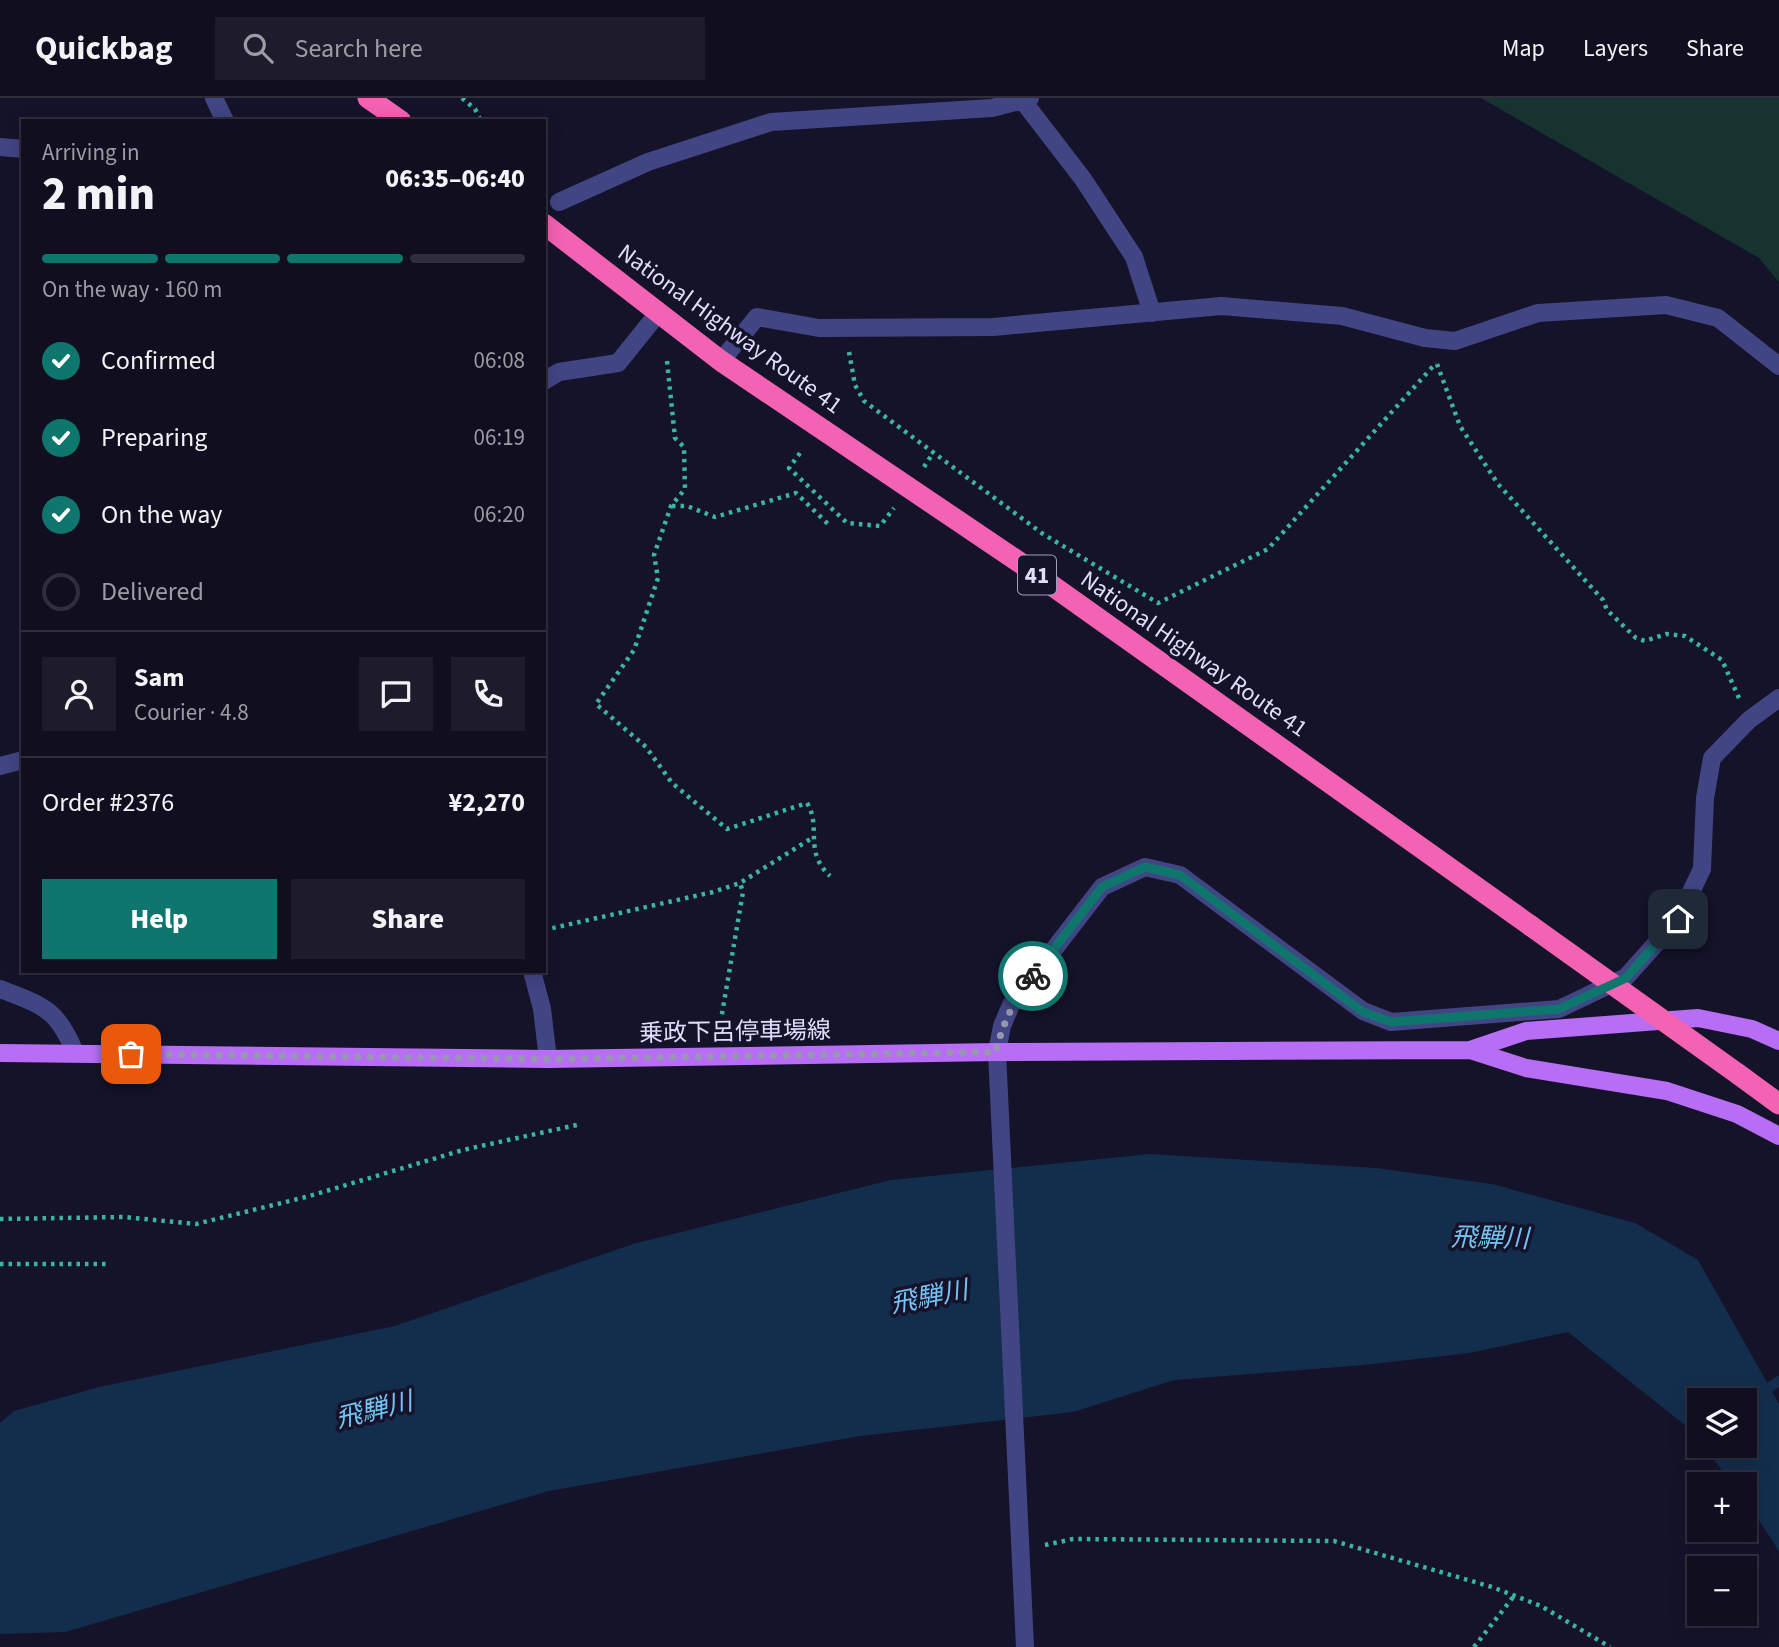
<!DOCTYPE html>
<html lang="en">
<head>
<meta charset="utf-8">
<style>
	:root { --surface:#100e1f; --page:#1e1c2c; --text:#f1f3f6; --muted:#9c9ca4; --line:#302e3d; --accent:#0f766e }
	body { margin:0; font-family:"Source Sans 3","Noto Sans JP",sans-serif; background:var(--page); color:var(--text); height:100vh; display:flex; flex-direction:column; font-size:26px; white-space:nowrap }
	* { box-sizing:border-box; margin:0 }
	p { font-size:23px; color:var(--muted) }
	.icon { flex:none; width:38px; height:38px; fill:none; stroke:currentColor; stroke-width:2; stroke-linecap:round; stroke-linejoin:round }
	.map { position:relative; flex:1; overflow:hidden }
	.drawer { position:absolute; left:21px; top:21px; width:525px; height:854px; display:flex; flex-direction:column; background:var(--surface); border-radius:0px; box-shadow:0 4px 18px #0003,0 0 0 2px var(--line) }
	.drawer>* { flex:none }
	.buttons { position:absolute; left:1687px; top:1290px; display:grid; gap:14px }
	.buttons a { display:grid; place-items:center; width:70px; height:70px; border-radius:0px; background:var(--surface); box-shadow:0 4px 18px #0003,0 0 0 2px var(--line); font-size:35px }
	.pin { position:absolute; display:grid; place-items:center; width:60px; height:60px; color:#fff; margin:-30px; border-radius:14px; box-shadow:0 4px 10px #0006 }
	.courier { position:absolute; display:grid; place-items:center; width:70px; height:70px; margin:-35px; border:5px solid #0f766e; border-radius:50%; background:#fff; color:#222; box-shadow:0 2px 9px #0007 }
	.head em { font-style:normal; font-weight:800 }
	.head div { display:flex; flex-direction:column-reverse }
	.head { display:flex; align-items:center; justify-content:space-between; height:119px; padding:0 21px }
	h1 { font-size:46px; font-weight:800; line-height:52px }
	.bar { display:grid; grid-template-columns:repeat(4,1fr); gap:10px 7px; align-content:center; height:84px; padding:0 21px }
	.bar i { height:9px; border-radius:5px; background:var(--line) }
	.bar .current { background:var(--accent) }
	.bar p { grid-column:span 4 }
	.line { display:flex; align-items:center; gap:18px; padding:0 21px; border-top:2px solid var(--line) }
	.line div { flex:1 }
	.round { display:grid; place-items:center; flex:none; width:74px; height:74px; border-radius:0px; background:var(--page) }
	ol { padding:0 21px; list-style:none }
	li { display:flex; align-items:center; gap:21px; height:77px }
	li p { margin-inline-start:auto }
	li .icon { padding:7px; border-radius:50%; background:var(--accent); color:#fff; stroke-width:4 }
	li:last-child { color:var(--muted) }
	li i { width:38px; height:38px; border:4px solid var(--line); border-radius:50% }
	.primary-button { display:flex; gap:14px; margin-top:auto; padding:14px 21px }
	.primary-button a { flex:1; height:80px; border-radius:0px; background:var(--accent); color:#fff; font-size:28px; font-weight:800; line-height:80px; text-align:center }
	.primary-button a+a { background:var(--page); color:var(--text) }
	header { display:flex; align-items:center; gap:42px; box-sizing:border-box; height:98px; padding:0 35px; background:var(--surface); border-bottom:2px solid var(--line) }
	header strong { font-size:33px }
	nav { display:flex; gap:38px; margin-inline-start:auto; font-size:24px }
	.search { width:490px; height:63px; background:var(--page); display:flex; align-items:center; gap:18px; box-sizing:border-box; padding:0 24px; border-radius:0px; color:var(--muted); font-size:26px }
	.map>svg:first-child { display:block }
	.green { fill:#163330 }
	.water { fill:#132e4d }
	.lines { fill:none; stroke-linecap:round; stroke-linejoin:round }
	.stream { stroke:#132e4d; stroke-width:10 }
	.path { stroke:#3ab4a3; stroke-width:4.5; stroke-dasharray:3.5 5; stroke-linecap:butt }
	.minor { stroke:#424584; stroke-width:18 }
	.major { stroke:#b76df4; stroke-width:18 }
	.highway { stroke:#f362b3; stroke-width:21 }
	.highway-bridge { stroke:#f362b3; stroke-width:21 }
	.done { stroke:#9897b2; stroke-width:7; stroke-dasharray:0 12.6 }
	.route { stroke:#0f766e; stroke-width:9 }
	.labels { text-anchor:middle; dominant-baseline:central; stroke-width:7; stroke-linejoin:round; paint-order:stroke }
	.shield { fill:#151329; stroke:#a2a1bd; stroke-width:2 }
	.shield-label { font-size:23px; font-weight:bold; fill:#dfdefc }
	.street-label { font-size:24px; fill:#dfdefc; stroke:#151329 }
	.water-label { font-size:26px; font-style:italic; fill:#74c3f4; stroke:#151329 }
</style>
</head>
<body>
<header>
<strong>Quickbag</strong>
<div class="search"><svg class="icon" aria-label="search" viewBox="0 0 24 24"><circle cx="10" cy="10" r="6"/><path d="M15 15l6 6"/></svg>Search here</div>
<nav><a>Map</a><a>Layers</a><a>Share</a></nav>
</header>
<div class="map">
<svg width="1779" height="1549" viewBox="0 0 1779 1549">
	<rect width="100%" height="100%" fill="#151329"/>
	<path class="green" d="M 1481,0 L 1779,0 L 1779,184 L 1759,160 Z"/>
	<path class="water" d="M 1150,1056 L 1376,1070 L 1492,1086 L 1635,1125 L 1698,1162 L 1779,1306 L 1779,1454 C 1768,1433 1745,1408 1745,1386 L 1733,1386 L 1703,1348 L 1745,1348 L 1745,1302 L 1699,1302 L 1699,1343 L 1691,1332 L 1568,1234 L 1469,1255 L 1363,1267 L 1174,1282 L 1073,1314 L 860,1338 L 549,1393 L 65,1534 L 0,1536 L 0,1325 L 14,1313 L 99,1289 L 395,1228 L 633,1146 L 891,1082 Z"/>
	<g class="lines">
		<path class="stream" d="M 1759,1296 L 1779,1283"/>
		<path class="path" d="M 462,0 L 475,11 L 481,23
			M 849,254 L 855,287 L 864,303 L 1043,436 L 1158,505 L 1268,451 L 1436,265
			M 667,263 L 675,340 L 684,349 L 685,391 L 671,408 L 654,457 L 658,480 L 634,552 L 596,606 L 646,649 L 672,685 L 727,731 L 807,705 C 822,729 803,753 830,778
			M 1437,266 L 1460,328 L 1498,386 L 1603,502 L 1607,512 L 1636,540 L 1645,543 L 1666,536 L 1685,538 L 1722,562 L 1739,600
			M 800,355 L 789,370 L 847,425 L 880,428 L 894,410
			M 924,369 L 933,355
			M 672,408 L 687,408 L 715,419 L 796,395 L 828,426
			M 544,832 L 713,794 L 740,785 L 812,740
			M 719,933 L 743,794 L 740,785
			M 0,1121 L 124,1119 L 196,1126 L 306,1099 L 463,1052 L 581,1026
			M 0,1166 L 109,1166
			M 1045,1447 L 1073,1441 L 1334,1443 L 1492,1489 L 1541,1508 L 1610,1549
			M 1474,1549 L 1514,1498"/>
		<path class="minor" d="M 214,0 L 225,23
			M 1023,3 L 1083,81 L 1134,159 L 1152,215
			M 0,49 L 23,51
			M 559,104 L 648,64 L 771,24 L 992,10 L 1030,0
			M 721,263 L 757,219 L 819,230 L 993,229 L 1221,208 L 1342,218 L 1425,240 L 1455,243 L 1538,215 L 1666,207 L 1718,220 L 1779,268
			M 544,283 L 559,274 L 618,265 L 659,214
			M 0,668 L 23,662
			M 532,873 L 542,911 L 548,961
			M 0,891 C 42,907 58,911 75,955
			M 1025,1549 L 997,954 L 1002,928 L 1011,907 L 1102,789 L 1145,769 L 1180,777 L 1363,913 L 1391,924 L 1559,911 L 1626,879 L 1678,821 L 1702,771 L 1705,700 L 1712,660 L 1749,622 L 1779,600"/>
		<path class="major" d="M 1470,952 L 1526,933 L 1698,920 L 1752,931 L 1779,943
			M 0,955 L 548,961 L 997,954 L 1470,952 L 1526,970 L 1667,993 L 1737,1016 L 1779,1038"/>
		<path class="highway" d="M 368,0 L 401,23
			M 544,126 L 721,263 L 1019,464 L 1531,828
			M 1738,976 L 1779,1006"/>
		<path class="highway-bridge" d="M 1531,828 L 1738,976"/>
	</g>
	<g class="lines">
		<path class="done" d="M 131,956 L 548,961 L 996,954 C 1003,923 1014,903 1033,878"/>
		<path class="route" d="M 1033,878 L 1102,789 L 1145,769 L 1180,777 L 1363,914 L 1391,924 L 1559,911 L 1626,880 L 1678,821"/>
	</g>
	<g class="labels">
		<rect class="shield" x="1018" y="457.5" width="38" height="39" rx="5"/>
		<g class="shield-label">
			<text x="1037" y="477">41</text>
		</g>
		<g class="street-label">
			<text transform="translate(730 231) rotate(36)">National Highway Route 41</text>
			<text transform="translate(1194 556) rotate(35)">National Highway Route 41</text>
			<text transform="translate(735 934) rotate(-1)">乗政下呂停車場線</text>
		</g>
		<g class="water-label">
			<text transform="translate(1490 1140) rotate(1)">飛騨川</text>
			<text transform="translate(929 1199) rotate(-11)">飛騨川</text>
			<text transform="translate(374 1312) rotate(-14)">飛騨川</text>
		</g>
	</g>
</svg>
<div class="buttons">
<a><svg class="icon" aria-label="layers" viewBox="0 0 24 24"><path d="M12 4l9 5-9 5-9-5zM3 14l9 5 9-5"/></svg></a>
<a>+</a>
<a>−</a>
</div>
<div class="pin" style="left:131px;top:956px;background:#ea580c"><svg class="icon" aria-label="bag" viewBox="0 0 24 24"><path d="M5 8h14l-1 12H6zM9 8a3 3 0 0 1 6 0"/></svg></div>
<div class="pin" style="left:1678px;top:821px;background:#1f2937"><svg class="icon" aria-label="home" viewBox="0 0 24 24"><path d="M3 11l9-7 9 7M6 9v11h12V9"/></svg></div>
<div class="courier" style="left:1033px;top:878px"><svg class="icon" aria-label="bike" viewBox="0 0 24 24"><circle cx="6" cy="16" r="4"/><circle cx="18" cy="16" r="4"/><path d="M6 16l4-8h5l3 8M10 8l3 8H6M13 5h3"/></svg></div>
<section class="drawer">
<div class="head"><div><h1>2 min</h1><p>Arriving in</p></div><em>06:35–06:40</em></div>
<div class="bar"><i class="current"></i><i class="current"></i><i class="current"></i><i></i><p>On the way · 160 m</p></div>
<ol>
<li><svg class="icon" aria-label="check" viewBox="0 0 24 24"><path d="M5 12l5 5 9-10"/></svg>Confirmed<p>06:08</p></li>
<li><svg class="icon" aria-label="check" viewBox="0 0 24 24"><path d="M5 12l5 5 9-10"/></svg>Preparing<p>06:19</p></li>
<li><svg class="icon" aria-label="check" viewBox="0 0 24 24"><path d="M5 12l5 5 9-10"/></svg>On the way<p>06:20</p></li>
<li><i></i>Delivered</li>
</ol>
<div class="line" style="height:126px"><a class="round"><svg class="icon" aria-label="person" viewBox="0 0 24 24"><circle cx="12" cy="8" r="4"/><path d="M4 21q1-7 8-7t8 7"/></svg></a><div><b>Sam</b><p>Courier · 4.8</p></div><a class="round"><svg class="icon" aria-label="chat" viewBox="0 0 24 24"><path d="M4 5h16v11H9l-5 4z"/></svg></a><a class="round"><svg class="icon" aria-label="phone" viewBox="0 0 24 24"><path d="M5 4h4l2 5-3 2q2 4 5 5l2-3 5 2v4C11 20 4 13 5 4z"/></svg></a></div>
<div class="line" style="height:91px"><div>Order #2376</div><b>¥2,270</b></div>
<div class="primary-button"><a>Help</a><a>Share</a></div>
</section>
</div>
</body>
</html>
